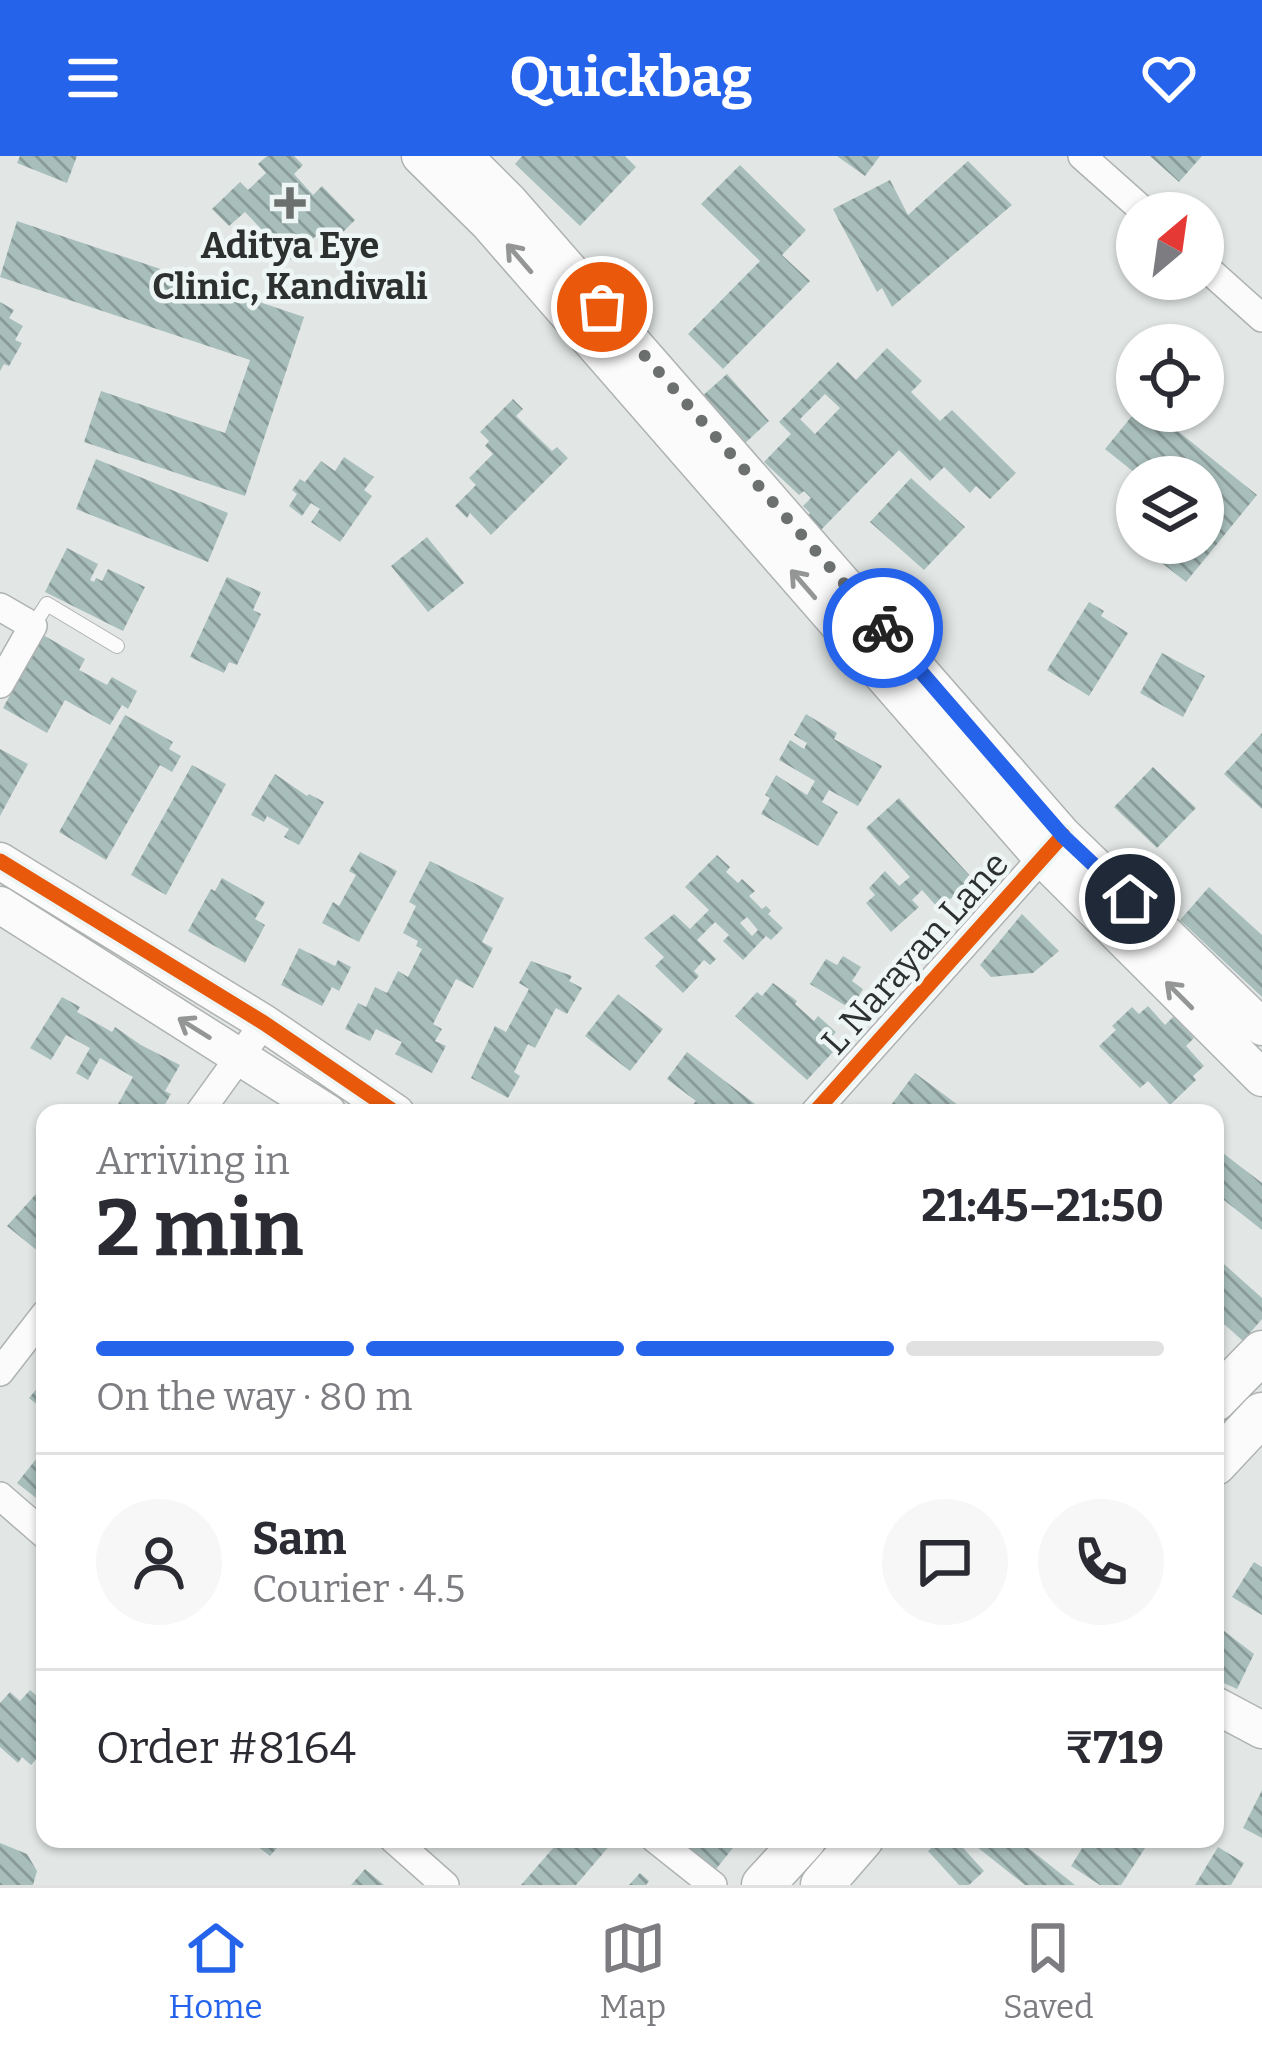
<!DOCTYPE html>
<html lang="en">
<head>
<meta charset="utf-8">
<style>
	:root { --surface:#fff; --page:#f7f7f7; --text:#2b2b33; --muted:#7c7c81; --line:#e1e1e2; --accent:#2563eb }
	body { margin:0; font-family:Bitter,serif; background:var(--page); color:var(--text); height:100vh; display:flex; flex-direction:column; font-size:45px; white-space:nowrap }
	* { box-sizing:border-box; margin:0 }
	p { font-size:39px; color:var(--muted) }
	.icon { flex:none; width:66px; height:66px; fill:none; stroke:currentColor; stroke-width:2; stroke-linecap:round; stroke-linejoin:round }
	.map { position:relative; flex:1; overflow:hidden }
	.details { position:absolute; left:36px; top:948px; width:1188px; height:744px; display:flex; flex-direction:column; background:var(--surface); border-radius:24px; box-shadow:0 3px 9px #0004 }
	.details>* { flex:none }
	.needle { width:78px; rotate:29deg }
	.fabs { position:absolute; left:1116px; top:36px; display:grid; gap:24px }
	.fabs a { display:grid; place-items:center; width:108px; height:108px; border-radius:50%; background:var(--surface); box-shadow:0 3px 9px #0004; font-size:60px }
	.pin { position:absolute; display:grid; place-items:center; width:102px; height:102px; color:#fff; margin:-51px; border:6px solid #fff; border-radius:50%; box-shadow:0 3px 12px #0007 }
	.courier { position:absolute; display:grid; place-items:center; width:120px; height:120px; margin:-60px; border:9px solid #2563eb; border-radius:50%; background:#fff; color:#222; box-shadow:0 3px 15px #0007 }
	.head em { font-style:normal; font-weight:700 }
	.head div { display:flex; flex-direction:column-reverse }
	.head { display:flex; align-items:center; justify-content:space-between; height:204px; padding:0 60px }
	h1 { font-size:78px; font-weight:700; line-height:90px }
	.bar { display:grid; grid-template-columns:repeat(4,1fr); gap:18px 12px; align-content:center; height:144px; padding:0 60px }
	.bar i { height:15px; border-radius:9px; background:var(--line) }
	.bar .current { background:var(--accent) }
	.bar p { grid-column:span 4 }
	.line { display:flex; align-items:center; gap:30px; padding:0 60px; border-top:3px solid var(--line) }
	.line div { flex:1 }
	.round { display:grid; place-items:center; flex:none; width:126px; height:126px; border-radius:63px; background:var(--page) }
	header { display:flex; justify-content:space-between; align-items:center; height:156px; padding:0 60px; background:var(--accent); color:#fff; font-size:54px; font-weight:700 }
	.tabs { display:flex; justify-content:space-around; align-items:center; height:168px; border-top:3px solid var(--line); background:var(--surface); font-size:33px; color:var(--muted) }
	.tabs a { display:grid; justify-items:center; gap:6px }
	.tabs .current { color:var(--accent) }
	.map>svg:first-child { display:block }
	.building { fill:url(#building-back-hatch); fill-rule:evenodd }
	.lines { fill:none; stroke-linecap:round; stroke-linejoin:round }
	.lane-casing { stroke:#afb2b2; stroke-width:16 }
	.street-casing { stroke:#afb2b2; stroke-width:30 }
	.secondary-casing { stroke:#afb2b2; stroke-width:39 }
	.primary-casing { stroke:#afb2b2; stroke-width:45 }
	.lane { stroke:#fbfbfb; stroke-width:14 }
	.street { stroke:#fbfbfb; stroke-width:27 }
	.secondary { stroke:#fbfbfb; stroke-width:36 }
	.primary { stroke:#fbfbfb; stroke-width:42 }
	.cycleway-casing { stroke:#edf6f4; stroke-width:22 }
	.cycleway { stroke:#e8590c; stroke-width:15 }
	.oneway { stroke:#949695 }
	.done { stroke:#6c706f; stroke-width:12; stroke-dasharray:0 21.6 }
	.route { stroke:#2563eb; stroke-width:15 }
	.poi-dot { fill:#6c706f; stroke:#edf6f4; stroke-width:4.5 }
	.labels { text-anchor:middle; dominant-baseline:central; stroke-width:9; stroke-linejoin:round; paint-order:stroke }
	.poi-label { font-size:36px; font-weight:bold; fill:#2c302f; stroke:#edf6f4 }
	.street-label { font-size:36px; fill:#2c302f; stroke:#edf6f4 }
</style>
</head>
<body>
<header><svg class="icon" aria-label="menu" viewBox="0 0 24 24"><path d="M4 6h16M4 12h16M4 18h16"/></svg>Quickbag<svg class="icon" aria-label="heart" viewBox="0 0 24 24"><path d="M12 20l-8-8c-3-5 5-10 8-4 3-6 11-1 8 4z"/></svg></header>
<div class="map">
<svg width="1262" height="1729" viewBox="0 0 1262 1729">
	<defs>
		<pattern id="building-back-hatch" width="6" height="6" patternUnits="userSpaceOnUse" patternTransform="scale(3)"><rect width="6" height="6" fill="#a8bebb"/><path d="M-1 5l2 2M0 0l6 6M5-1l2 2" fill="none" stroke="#899b98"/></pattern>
	</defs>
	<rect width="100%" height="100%" fill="#e2e7e6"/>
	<path class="building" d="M 20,0 L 77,0 L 67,27 L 17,7 Z
		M 267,0 L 294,0 L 303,9 L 294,18 L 313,39 L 322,30 L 355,64 L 329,90 L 318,78 L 291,104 L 245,56 L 229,70 L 212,53 L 240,26 L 248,34 L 266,17 L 258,8 Z
		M 522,0 L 625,0 L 636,11 L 580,70 L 515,8 Z
		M 837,0 L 880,0 L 865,20 Z
		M 1150,0 L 1202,0 L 1179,26 Z
		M 968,5 L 1012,49 L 892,151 L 882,132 L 877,136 L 833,53 L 890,24 L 908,59 Z
		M 740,9 L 806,74 L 782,99 L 810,125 L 723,213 L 688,178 L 760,105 L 701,48 Z
		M 17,65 L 304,161 L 245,340 L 84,286 L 101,235 L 225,277 L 250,204 L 0,121 Z
		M 0,146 L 14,154 L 9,162 L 23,170 L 15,184 L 22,187 L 9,210 L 4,208 L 0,215 Z
		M 887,192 L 922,225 L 911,236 L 940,265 L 952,254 L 1016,317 L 990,343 L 976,330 L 970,337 L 944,311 L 930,325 L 899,294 L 818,377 L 804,364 L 810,357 L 803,350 L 811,342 L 804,335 L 799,339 L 764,306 L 791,278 L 779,266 L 838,206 L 856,224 ZM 825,238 L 840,252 L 815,278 L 800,263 Z
		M 727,218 L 769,265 L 743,289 L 700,242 Z
		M 513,243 L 523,253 L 516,260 L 552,295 L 557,291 L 568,302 L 491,379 L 470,357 L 467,362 L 455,350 L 476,329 L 469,322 L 493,298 L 485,290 L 489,285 L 480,276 Z
		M 1136,255 L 1153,255 L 1257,339 L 1186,426 L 1153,400 L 1164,387 L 1203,387 L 1203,321 L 1140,321 L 1105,293 Z
		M 344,301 L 374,321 L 364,334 L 372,340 L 340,386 L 311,366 L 320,353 L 311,347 L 302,360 L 289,350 L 297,338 L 292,334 L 300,323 L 305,326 L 321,305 L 335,315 Z
		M 96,303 L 228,357 L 208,406 L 76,353 Z
		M 911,322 L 965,371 L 924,414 L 870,366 Z
		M 427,381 L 464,427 L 428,456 L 391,410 Z
		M 67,392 L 98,408 L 90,424 L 94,426 L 96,422 L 102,425 L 108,413 L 145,431 L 123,475 L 45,436 Z
		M 227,421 L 261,436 L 253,454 L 261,458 L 237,509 L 229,506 L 224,517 L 190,501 Z
		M 1089,446 L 1104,455 L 1101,460 L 1128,477 L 1089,540 L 1047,514 Z
		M 43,479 L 85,503 L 79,514 L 107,529 L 112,521 L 137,535 L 128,553 L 122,549 L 110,569 L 65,544 L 47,577 L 3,552 Z
		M 1162,497 L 1205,520 L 1183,561 L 1140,537 Z
		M 806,558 L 837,577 L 834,583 L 882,610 L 858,650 L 829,634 L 822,646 L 838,656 L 818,690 L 761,658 L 770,642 L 765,639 L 776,619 L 807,639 L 815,625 L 779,604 L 790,584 L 804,593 L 807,587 L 794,579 Z
		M 125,559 L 173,586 L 169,593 L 181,600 L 172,616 L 160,609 L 106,704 L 59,676 Z
		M 1262,577 L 1262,653 L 1224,618 Z
		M 0,593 L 28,608 L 0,660 Z
		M 192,609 L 226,628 L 166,739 L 131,719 Z
		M 1153,611 L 1196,652 L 1157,692 L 1114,651 Z
		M 275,618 L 307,640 L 309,638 L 324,646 L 299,689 L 284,681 L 289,673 L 267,660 L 264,666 L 251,659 Z
		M 899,642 L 973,723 L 939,753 L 922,734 L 912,744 L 919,751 L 891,776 L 866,747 L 875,739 L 869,732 L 885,715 L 899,730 L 910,721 L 866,672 Z
		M 360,696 L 397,715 L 359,786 L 322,767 L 333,746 L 339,750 L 356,719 L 349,715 Z
		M 717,699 L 730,711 L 726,716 L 738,727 L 742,723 L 755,735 L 749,740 L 762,753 L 766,750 L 771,755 L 768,758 L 783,772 L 771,784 L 766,780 L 743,804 L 723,785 L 729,779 L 715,766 L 697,784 L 716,803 L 710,809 L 704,804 L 694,815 L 699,820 L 683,837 L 655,810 L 664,801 L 644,782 L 674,758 L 690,773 L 709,754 L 685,731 ZM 747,761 L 758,774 L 752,780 L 740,767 Z
		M 430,705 L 504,742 L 482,786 L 493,792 L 473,832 L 456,823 L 433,868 L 442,873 L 435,885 L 446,890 L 432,917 L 395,898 L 402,886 L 376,873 L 370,885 L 345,873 L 358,847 L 366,851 L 375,831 L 387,837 L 398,815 L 408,821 L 422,793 L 416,790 L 418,785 L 403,777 L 416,750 L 409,746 Z
		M 222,722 L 265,746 L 255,763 L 265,769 L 245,807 L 188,775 L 211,733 L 215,735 Z
		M 1209,731 L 1262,779 L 1262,841 L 1180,764 Z
		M 1022,758 L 1059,795 L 1033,817 L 991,821 L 980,809 Z
		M 299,792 L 335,810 L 338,804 L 351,811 L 339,835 L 332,831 L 322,850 L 281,829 Z
		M 843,800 L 861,811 L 852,825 L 863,833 L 851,853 L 810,828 L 826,803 L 837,809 Z
		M 531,805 L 572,820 L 569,825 L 582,832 L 567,858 L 556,852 L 535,892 L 528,888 L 514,916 L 520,920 L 508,942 L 471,922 L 495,870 L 506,876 L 529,833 L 519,827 Z
		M 773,827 L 797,845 L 795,848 L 814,865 L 818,860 L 836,876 L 825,888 L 833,896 L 807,924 L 735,860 L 757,836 L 762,840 Z
		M 618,838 L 663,873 L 630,915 L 585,880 Z
		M 62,841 L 80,851 L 77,856 L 112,876 L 115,871 L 141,889 L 180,909 L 165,935 L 171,938 L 160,957 L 155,954 L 153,957 L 113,957 L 133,921 L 100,902 L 88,924 L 76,917 L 90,892 L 66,879 L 51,904 L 30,892 Z
		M 1148,850 L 1165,869 L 1174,860 L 1194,882 L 1186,890 L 1204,910 L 1193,920 L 1196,924 L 1170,949 L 1148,925 L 1140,932 L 1099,890 L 1116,874 L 1112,870 L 1132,851 L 1139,858 Z
		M 687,896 L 759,951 L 754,957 L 688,954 L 696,945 L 667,923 Z
		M 915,917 L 962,952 L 964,948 L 977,957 L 885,957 Z
		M 1215,991 L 1262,1027 L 1262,1074 L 1215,1037 Z
		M 45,1028 L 45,1101 L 7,1070 Z
		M 1215,1100 L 1262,1142 L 1262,1163 L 1243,1185 L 1215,1160 Z
		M 45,1223 L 45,1255 L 29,1242 Z
		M 45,1292 L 45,1349 L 17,1327 Z
		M 1254,1406 L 1262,1411 L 1262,1459 L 1232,1441 Z
		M 1215,1468 L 1254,1498 L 1237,1533 L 1215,1523 Z
		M 30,1534 L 39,1542 L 45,1535 L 45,1593 L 31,1609 L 22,1601 L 18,1607 L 0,1591 L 0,1547 L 10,1536 L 20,1545 Z
		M 1262,1634 L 1262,1682 L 1243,1672 Z
		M 248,1683 L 284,1683 L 270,1700 Z
		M 561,1683 L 605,1683 L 611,1688 L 576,1729 L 521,1729 Z
		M 658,1683 L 740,1683 L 709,1722 Z
		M 941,1683 L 955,1683 L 984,1715 L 969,1729 L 959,1729 L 928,1695 Z
		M 967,1683 L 1017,1683 L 1075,1729 L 1025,1729 Z
		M 1088,1683 L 1145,1683 L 1149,1686 L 1121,1729 L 1100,1729 L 1071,1710 Z
		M 0,1687 L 27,1698 L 37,1715 L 33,1729 L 0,1729 Z
		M 1218,1691 L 1244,1707 L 1231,1729 L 1195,1729 Z
		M 365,1713 L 384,1729 L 351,1729 Z
		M 640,1717 L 649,1725 L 646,1729 L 629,1729 Z"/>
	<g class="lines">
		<g class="lane-casing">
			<path id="lane" d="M 33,470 L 47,448 L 117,490"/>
		</g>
		<g class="street-casing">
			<path id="street" d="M 1082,0 L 1146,57
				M 1203,109 L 1262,162
				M 0,451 L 33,470 L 0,528
				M 199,957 L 264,867
				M 814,957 L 1055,687
				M 0,1216 L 45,1158
				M 0,1340 L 45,1379
				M 393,1683 L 445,1729
				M 655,1683 L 713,1729"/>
		</g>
		<g class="secondary-casing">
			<path id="secondary" d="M 420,0 L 488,67 L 1041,701 L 1262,922
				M 464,0 L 510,46 L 1063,679 L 1262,871
				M 0,705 L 264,867 L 396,957
				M 0,749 L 328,957
				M 1215,1549 L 1262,1574"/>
		</g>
		<g class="primary-casing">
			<path id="primary" d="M 1215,1244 L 1262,1196
				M 1215,1308 L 1262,1258
				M 763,1729 L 805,1683
				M 822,1729 L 862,1683"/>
		</g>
		<use href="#lane" class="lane"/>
		<use href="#street" class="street"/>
		<use href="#secondary" class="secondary"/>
		<use href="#primary" class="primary"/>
		<g class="cycleway-casing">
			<path id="cycleway" d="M 0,705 L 264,867 L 396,957
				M 814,957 L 1063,679"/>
		</g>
		<use href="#cycleway" class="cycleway"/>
	</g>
	<defs><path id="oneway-shaft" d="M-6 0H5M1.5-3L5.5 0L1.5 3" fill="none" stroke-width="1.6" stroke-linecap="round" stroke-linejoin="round" transform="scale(3)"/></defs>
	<g class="oneway">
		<use href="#oneway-shaft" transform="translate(519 102) rotate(-131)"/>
		<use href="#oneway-shaft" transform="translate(803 428) rotate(-131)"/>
		<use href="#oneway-shaft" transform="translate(1179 839) rotate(-135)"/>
		<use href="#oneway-shaft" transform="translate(194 872) rotate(-148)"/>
	</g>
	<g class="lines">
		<path class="done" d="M 602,151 L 883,472"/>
		<path class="route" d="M 883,472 L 1063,680 L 1130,743"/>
	</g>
	<path class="poi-dot" d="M284 29h12v12h12v12h-12v12h-12v-12h-12v-12h12z"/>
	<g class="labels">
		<g class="poi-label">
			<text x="290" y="90">Aditya Eye<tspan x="290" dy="41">Clinic, Kandivali</tspan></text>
		</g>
		<g class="street-label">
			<text transform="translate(915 797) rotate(-48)">L Narayan Lane</text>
		</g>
	</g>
</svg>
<div class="fabs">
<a><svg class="needle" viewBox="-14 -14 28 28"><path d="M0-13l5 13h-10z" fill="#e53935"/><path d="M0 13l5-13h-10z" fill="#7c7c81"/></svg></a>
<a><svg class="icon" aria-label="locate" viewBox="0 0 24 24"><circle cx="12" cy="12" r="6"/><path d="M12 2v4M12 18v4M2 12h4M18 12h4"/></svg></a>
<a><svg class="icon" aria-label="layers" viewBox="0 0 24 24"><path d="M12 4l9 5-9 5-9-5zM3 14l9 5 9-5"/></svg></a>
</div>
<div class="pin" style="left:602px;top:151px;background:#ea580c"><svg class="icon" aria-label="bag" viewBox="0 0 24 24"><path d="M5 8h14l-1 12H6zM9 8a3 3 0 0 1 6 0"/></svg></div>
<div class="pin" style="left:1130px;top:743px;background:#1f2937"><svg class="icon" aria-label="home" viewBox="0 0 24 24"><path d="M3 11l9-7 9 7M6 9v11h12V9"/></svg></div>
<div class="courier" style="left:883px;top:472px"><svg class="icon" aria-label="bike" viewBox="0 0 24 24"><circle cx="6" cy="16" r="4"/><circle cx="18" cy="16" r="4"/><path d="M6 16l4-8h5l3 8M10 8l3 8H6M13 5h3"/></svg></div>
<section class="details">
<div class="head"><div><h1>2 min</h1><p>Arriving in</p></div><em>21:45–21:50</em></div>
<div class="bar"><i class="current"></i><i class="current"></i><i class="current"></i><i></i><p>On the way · 80 m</p></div>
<div class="line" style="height:216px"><a class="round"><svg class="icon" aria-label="person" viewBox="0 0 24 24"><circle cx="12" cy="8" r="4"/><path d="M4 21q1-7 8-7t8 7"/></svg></a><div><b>Sam</b><p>Courier · 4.5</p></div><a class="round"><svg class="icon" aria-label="chat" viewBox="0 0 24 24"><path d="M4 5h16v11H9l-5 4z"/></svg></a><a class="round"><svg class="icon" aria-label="phone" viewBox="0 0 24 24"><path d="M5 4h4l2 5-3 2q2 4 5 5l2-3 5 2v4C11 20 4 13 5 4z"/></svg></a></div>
<div class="line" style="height:156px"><div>Order #8164</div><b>₹719</b></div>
</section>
</div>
<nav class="tabs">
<a class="current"><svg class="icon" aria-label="home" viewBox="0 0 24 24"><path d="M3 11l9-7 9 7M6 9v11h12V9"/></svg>Home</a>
<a><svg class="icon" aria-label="map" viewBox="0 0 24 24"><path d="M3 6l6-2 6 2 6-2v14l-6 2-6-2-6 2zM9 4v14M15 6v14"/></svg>Map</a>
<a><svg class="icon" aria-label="saved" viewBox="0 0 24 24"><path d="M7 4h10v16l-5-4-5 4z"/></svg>Saved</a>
</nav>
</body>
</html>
